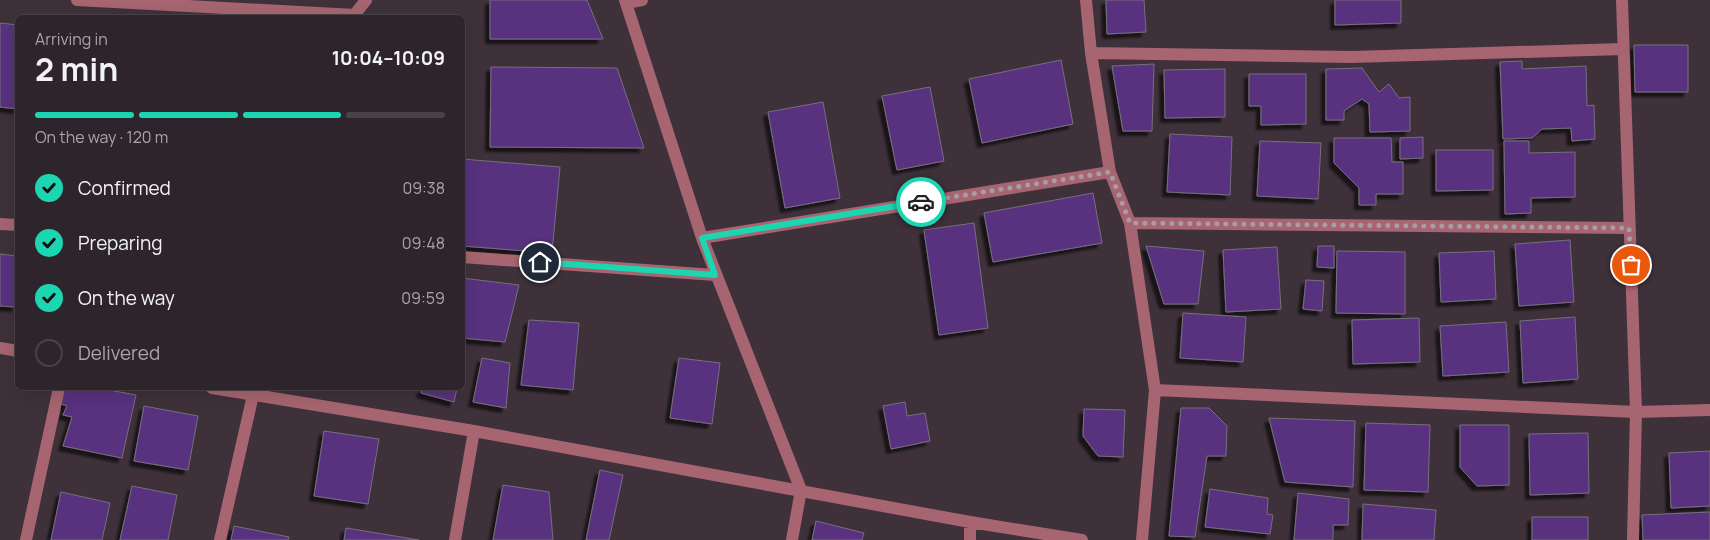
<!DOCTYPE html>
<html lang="en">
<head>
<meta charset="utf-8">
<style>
	:root { --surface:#2e252c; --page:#362d34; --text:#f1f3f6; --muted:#a7a5a9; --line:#494248; --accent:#1cd5b1 }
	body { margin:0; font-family:Manrope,sans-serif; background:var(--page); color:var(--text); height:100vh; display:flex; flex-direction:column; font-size:19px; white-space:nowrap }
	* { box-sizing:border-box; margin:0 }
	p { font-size:16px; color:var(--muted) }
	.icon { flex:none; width:28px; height:28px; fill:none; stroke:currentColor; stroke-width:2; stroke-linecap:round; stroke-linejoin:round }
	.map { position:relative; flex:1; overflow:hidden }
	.panel { position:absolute; left:15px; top:15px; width:450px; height:375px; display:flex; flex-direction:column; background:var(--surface); border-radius:8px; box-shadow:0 5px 20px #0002,0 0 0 1px var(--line) }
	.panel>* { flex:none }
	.pin { position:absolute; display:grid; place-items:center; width:42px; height:42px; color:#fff; margin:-21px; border:2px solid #fff; border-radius:50%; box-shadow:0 1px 5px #0007 }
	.courier { position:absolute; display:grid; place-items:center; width:50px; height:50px; margin:-25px; border:4px solid #1cd5b1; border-radius:50%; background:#fff; color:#222; box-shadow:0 1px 6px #0007 }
	.head em { font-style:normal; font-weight:700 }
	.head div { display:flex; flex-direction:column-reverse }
	.head { display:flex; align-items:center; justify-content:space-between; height:85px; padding:0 20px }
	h1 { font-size:32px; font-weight:700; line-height:38px }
	.bar { display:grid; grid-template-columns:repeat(4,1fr); gap:8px 5px; align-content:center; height:60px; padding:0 20px }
	.bar i { height:6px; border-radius:4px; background:var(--line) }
	.bar .selected { background:var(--accent) }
	.bar p { grid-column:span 4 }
	ol { padding:0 20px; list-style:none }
	li { display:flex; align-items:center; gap:15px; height:55px }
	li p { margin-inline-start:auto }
	li .icon { padding:5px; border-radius:50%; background:var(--accent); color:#111; stroke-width:4 }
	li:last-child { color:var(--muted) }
	li i { width:28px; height:28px; border:2px solid var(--line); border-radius:50% }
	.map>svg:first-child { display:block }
	.building { fill:#58307e; stroke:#76707f; filter:url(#shadow) }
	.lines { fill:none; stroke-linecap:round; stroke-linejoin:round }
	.minor { stroke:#a66570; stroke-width:12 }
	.done { stroke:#a79da4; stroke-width:5; stroke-dasharray:0 9 }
	.route { stroke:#1cd5b1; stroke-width:6 }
</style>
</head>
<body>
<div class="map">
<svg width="1710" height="540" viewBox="0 0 1710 540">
	<defs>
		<filter id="shadow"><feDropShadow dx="-4.5" dy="4.5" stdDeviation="1" flood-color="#0009"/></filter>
	</defs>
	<rect width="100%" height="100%" fill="#3e313a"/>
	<path class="building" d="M 490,0 L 587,0 L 603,39 L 490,39 Z
		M 1106,0 L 1144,0 L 1146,32 L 1107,34 Z
		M 1335,0 L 1401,0 L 1401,23 L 1335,25 Z
		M 0,23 L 18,25 L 18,109 L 0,107 Z
		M 1634,45 L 1688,45 L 1688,92 L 1635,92 Z
		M 1061,60 L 1073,124 L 982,143 L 969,79 Z
		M 1522,61 L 1522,69 L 1586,66 L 1587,106 L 1594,105 L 1595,139 L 1572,141 L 1571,128 L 1542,129 L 1532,138 L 1503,139 L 1500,62 Z
		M 1154,64 L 1152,131 L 1123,131 L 1112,66 Z
		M 491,67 L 617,68 L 644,148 L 490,147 Z
		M 1362,68 L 1379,92 L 1389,84 L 1399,98 L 1410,97 L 1410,131 L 1370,132 L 1369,104 L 1362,99 L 1344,111 L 1344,120 L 1326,120 L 1326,69 Z
		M 1225,69 L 1225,117 L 1165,118 L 1164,70 Z
		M 1249,74 L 1306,74 L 1306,124 L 1261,125 L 1261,106 L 1249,106 Z
		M 930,87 L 944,161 L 897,170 L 882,96 Z
		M 823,102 L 840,198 L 785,208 L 768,112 Z
		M 1170,134 L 1232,137 L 1230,195 L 1167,192 Z
		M 1423,137 L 1423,158 L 1400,159 L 1400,138 Z
		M 1334,138 L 1391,138 L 1392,162 L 1403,162 L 1403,194 L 1376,194 L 1376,205 L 1359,205 L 1359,188 L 1334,163 Z
		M 1260,141 L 1321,143 L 1318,199 L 1257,196 Z
		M 1504,141 L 1529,141 L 1529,153 L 1575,152 L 1575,197 L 1531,198 L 1531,213 L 1505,214 Z
		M 1436,150 L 1493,150 L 1493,190 L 1436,191 Z
		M 462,159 L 560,167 L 552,253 L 462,246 Z
		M 1093,193 L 1102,243 L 993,262 L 984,213 Z
		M 974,223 L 988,328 L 939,335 L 924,230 Z
		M 1570,240 L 1574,302 L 1519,306 L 1515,244 Z
		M 1146,246 L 1204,251 L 1198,304 L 1164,304 Z
		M 1318,246 L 1334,246 L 1334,268 L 1317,267 Z
		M 1277,247 L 1281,309 L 1226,312 L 1223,250 Z
		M 1337,251 L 1405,252 L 1405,314 L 1336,313 Z
		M 1494,251 L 1496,299 L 1441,302 L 1439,253 Z
		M 0,254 L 18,256 L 16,307 L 0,306 Z
		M 462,278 L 519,285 L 505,342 L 462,338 Z
		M 1306,280 L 1324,281 L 1322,311 L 1303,309 Z
		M 1183,313 L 1246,317 L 1243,362 L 1180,358 Z
		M 1575,317 L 1578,379 L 1523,383 L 1520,321 Z
		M 1419,318 L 1420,362 L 1353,364 L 1352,320 Z
		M 529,320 L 579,323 L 573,390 L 521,385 Z
		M 1506,322 L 1509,372 L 1443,376 L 1440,326 Z
		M 482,358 L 510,363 L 506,408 L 473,402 Z
		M 679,358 L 720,363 L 712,424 L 670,418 Z
		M 64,388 L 98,388 L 136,395 L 122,458 L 63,446 L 72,417 L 63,415 L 67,406 L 59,403 Z
		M 423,388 L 457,388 L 454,402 L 421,393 Z
		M 905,402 L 907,416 L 925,413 L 930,441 L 891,449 L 883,406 Z
		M 144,406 L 198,416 L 188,470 L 134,461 Z
		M 1181,408 L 1209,408 L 1227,426 L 1226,456 L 1207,456 L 1195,537 L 1169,536 Z
		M 1084,409 L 1125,410 L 1123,457 L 1098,456 L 1083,436 Z
		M 1269,418 L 1355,421 L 1353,487 L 1285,482 Z
		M 1366,423 L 1430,425 L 1428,492 L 1364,490 Z
		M 1460,425 L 1509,425 L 1509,485 L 1477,486 L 1460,467 Z
		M 324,431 L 379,439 L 368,504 L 314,496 Z
		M 1588,433 L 1589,493 L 1530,495 L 1529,434 Z
		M 1710,451 L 1710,506 L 1671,508 L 1669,453 Z
		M 600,470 L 623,475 L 609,540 L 586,540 Z
		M 503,485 L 549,492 L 553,540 L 493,540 Z
		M 132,486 L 177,495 L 168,540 L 120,540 Z
		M 1210,489 L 1268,498 L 1267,514 L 1273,515 L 1270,534 L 1205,527 Z
		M 61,492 L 110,503 L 102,540 L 51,540 Z
		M 1298,493 L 1349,499 L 1348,525 L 1333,525 L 1333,540 L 1294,540 Z
		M 1363,504 L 1436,510 L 1434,540 L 1362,540 Z
		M 1710,512 L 1710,540 L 1643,540 L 1642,515 Z
		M 1532,517 L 1588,517 L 1588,540 L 1532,540 Z
		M 816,521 L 864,533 L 862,540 L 812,540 Z
		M 234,526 L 289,537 L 288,540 L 231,540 Z
		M 346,528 L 419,540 L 344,540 Z"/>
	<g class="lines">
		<path class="minor" d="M 77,0 L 355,15
			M 625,0 L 702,238 L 801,490 L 792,540
			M 1086,0 L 1091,53 L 1110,172 L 1130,223 L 1155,390 L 1142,540
			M 1622,0 L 1636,412 L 1633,540
			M 626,3 L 642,0
			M 352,18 L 366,0
			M 1091,53 L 1351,57 L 1623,49
			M 1130,223 L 1629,228
			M 0,224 L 18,225
			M 702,238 L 1110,172
			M 462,257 L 715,275
			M 0,348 L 18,351
			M 212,388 L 474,431 L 970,522 L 1082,540
			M 1155,390 L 1636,412 L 1710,410
			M 26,540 L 59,388
			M 220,540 L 253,395
			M 455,540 L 474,431
			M 970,540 L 970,522"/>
	</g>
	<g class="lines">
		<path class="done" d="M 921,202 L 1110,172 L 1130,223 L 1629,228 L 1631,265"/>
		<path class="route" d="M 540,262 L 715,275 L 702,238 L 921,202"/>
	</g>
</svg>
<div class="pin" style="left:1631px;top:265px;background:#ea580c"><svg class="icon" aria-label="bag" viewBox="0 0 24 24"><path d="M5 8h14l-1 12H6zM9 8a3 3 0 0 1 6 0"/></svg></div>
<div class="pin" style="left:540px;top:262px;background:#1f2937"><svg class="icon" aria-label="home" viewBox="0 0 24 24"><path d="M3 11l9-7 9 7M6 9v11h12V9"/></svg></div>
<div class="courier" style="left:921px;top:202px"><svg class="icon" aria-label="car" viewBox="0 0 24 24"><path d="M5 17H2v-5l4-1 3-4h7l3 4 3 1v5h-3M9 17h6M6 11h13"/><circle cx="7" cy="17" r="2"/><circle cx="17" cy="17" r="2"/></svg></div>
<section class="panel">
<div class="head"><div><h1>2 min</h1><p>Arriving in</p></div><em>10:04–10:09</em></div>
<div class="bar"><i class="selected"></i><i class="selected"></i><i class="selected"></i><i></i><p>On the way · 120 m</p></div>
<ol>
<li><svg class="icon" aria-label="check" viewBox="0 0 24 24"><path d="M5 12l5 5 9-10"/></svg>Confirmed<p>09:38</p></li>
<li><svg class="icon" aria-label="check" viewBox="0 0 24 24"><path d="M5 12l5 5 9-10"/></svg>Preparing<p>09:48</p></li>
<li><svg class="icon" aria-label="check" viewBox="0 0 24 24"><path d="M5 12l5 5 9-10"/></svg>On the way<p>09:59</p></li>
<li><i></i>Delivered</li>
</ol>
</section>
</div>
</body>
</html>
